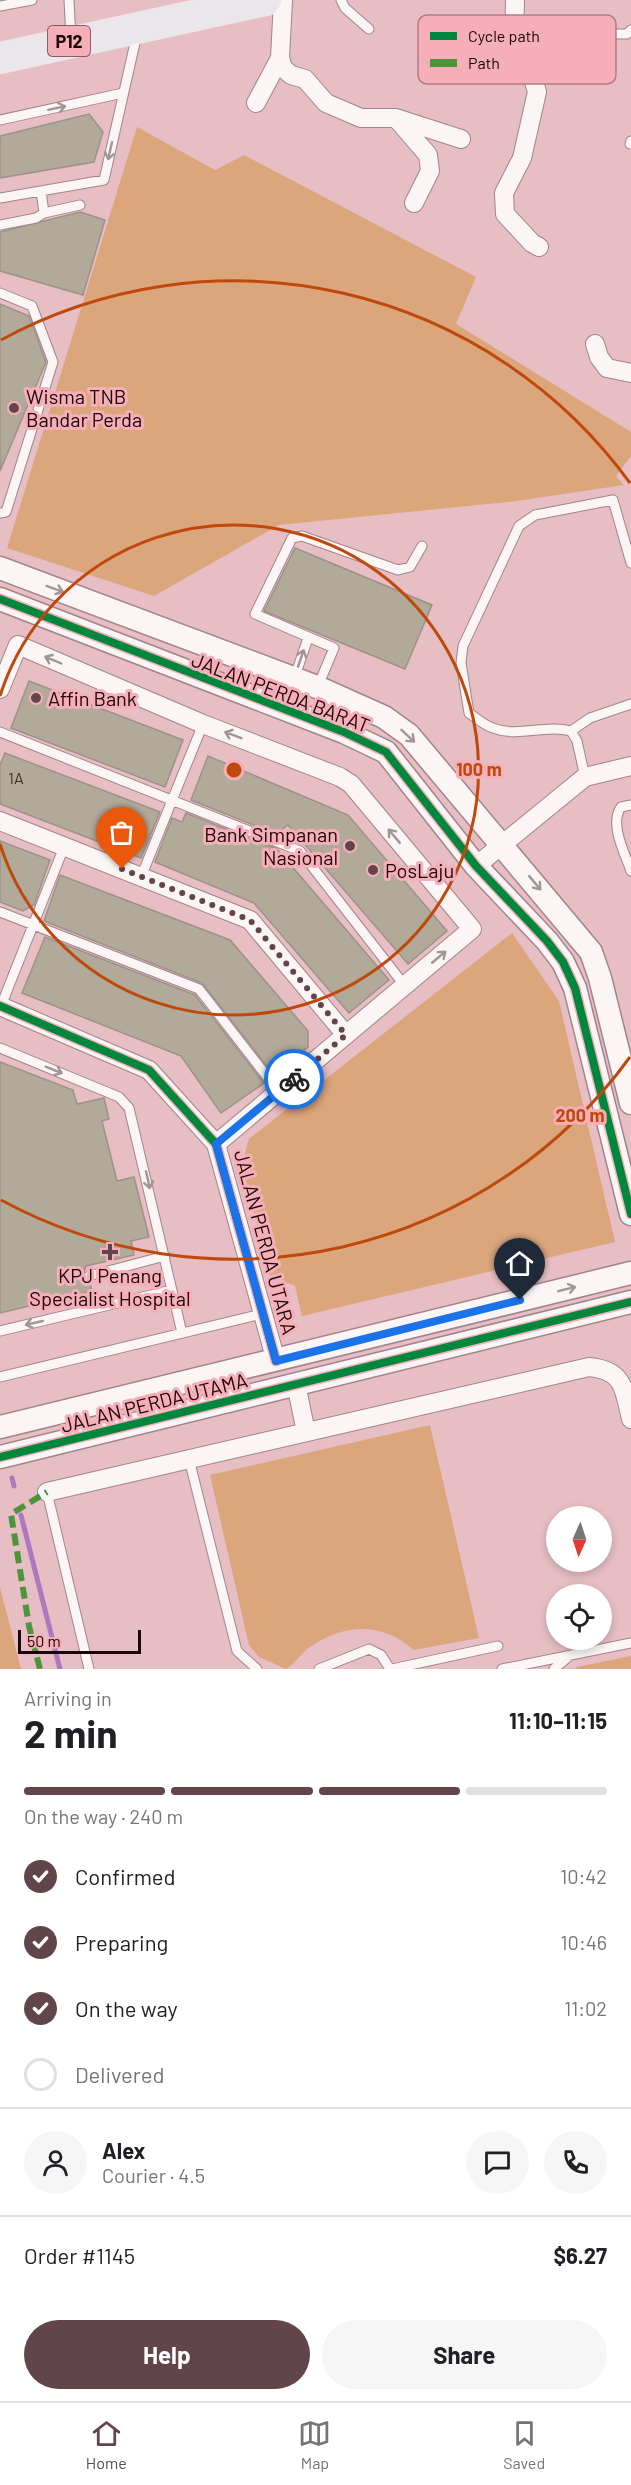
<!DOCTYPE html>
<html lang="en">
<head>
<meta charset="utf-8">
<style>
	:root { --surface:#fff; --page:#f6f6f6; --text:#202124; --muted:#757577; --line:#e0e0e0; --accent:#62454a }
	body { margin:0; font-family:Barlow,sans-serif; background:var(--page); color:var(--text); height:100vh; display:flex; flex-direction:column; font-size:22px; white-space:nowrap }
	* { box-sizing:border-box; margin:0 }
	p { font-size:20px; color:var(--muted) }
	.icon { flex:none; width:33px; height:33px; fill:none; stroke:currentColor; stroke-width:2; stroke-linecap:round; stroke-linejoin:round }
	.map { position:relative; height:1669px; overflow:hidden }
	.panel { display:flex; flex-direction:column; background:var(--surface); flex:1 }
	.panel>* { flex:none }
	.needle { width:39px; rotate:183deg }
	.buttons { position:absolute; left:546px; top:1506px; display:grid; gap:12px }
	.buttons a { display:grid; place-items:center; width:66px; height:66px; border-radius:50%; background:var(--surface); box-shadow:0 3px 9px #0003; font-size:30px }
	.scale { position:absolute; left:18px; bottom:15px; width:123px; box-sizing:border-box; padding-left:6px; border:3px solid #1b0408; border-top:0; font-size:16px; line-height:21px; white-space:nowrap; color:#1b0408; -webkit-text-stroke:4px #f6aeb8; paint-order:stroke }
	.pin { position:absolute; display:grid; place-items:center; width:51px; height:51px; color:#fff; margin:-62px -26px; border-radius:50% 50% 50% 0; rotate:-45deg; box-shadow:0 0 6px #0007 }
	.pin .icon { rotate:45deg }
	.courier { position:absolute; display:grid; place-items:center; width:60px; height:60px; margin:-30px; border:4px solid #1a73e8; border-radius:50%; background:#fff; color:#222; box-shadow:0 2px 8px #0007 }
	.summary em { font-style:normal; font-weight:700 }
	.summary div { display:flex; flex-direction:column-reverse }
	.summary { display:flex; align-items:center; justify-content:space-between; height:102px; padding:0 24px }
	h1 { font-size:39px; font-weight:700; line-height:45px }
	.bar { display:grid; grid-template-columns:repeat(4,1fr); gap:9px 6px; align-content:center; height:72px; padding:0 24px }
	.bar i { height:8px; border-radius:4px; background:var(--line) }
	.bar .current { background:var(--accent) }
	.bar p { grid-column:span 4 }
	.line { display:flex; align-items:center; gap:15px; padding:0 24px; border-top:2px solid var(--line) }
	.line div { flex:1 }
	.round { display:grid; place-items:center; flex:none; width:63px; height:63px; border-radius:32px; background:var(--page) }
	ol { padding:0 24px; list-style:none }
	li { display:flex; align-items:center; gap:18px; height:66px }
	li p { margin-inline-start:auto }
	li .icon { padding:6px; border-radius:50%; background:var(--accent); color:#fff; stroke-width:4 }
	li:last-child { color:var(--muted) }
	li i { width:33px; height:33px; border:3px solid var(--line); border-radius:50% }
	.action { display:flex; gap:12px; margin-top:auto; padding:12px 24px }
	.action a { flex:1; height:69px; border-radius:36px; background:var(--accent); color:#fff; font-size:24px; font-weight:700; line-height:69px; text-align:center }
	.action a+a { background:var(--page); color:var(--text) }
	.dock { display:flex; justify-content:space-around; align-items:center; height:84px; border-top:2px solid var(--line); background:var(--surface); font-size:16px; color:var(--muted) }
	.dock a { display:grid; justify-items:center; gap:3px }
	.dock .current { color:var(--accent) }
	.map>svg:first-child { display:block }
	.green { fill:#dba67c }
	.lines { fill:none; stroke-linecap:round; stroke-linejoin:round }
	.stream { stroke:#ac79bc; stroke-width:5 }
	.building { fill:#b2aa98; stroke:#9e9189; stroke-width:1.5 }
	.service-casing { stroke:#a28489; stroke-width:11 }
	.minor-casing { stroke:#a28489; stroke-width:20 }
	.tertiary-casing { stroke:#a28489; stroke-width:25 }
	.primary-casing { stroke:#f4e2e4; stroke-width:32 }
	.service { stroke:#fbf5f6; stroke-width:9 }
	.minor { stroke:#fbf5f6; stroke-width:18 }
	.tertiary { stroke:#fbf5f6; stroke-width:22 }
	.primary { stroke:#e9e7ec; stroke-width:30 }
	.quiet { stroke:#4c953a; stroke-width:6; stroke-dasharray:12 6; stroke-linecap:butt }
	.cycleway-casing { stroke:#f6aeb8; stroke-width:11 }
	.cycleway { stroke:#00873e; stroke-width:8 }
	.oneway { stroke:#a19597 }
	.done { stroke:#62454a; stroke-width:6; stroke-dasharray:0 10.8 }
	.route { stroke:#1a73e8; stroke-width:8 }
	.ring { fill:none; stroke:#bf480b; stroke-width:3 }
	.poi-dot { fill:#62454a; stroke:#f6aeb8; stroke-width:2 }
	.labels { text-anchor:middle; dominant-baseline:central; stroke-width:6; stroke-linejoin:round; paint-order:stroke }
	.number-label { font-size:16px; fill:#412e2c }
	.shield { fill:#f6aeb8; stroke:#5d373d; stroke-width:1.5 }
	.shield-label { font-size:18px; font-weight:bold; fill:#1b0408 }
	.poi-label { font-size:20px; fill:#1b0408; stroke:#f6aeb8; text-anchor:start }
	.street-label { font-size:20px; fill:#1b0408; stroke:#f6aeb8 }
	.key { fill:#f6aeb8; stroke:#b47b83; stroke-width:1.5 }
	.key-label { font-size:16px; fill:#1b0408 }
	.centre { fill:#bf480b; stroke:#f6aeb8; stroke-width:3 }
	.ring-label { font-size:18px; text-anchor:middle; font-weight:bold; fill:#bf480b; stroke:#f6aeb8; stroke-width:6; stroke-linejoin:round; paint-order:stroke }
</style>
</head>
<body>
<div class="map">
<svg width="631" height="1669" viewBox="0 0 631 1669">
	<rect width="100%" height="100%" fill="#e6bec4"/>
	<path class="green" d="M 137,127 L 215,170 L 244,155 L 476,277 L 456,324 L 631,432 L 631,456 L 616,476 L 624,485 L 517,501 L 279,525 L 154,596 L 7,548 Z
		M 512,933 L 559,1001 L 615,1242 L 302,1316 L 295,1286 L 269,1275 L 242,1164 L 249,1139 Z
		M 430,1425 L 479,1638 L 414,1650 C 382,1622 345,1623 310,1647 C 301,1653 296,1663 286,1669 L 259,1657 L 249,1645 L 210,1475 Z
		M 0,1587 L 21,1669 L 0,1669 Z
		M 631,1656 L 631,1669 L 575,1669 L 577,1667 Z"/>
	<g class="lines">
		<path class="stream" d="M 12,1478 L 14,1486
			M 21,1515 L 60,1669"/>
	</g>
	<path class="building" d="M 89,114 L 103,132 L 94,162 L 0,178 L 0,136 Z
		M 80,212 L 105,220 L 83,295 L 0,271 L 0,232 Z
		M 0,304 L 29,316 L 46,362 L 0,471 Z
		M 295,548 L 432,605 L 405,669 L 264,611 Z
		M 29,681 L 183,740 L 165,787 L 11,728 Z
		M 5,753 L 160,812 L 141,858 L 0,804 L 0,765 Z
		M 208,756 L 348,815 L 447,931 L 408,964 L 288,825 L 276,834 L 191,800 Z
		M 186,813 L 277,849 L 389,980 L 349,1013 L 254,903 L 155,862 L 172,818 L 182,822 Z
		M 0,841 L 50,860 L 34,905 L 23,911 L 0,902 Z
		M 60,875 L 230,940 L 308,1031 L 308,1047 L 274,1075 L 202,983 L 44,921 Z
		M 45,937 L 195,995 L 264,1083 L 221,1113 L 181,1056 L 22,993 Z
		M 0,1062 L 73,1090 L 77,1104 L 104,1098 L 109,1119 L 102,1121 L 117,1181 L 134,1177 L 149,1237 L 131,1241 L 134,1255 L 86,1266 L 82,1277 L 90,1283 L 92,1291 L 0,1313 Z"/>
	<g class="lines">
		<g class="service-casing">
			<path id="service" d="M 69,0 L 71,39
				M 341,0 L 345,8 L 369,29
				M 0,6 L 32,0
				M 616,34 L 627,34 L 631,30
				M 0,120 L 123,93
				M 630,144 L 631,141
				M 0,198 L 104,180 L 137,34
				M 44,213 L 80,205
				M 0,225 L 36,218 L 44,213 L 41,191
				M 0,293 L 32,306 L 53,362 L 6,512 L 0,513
				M 294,679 L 308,638
				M 318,686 L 334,648 L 255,614 L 292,538 L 302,536 L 398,570 L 410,567 L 422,546
				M 571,731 L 590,718 L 631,704
				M 0,732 L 300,851 L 405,986
				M 585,777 L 577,741 L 571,731 C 546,724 518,738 493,728 C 484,725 476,718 469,713 L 461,663 L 463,646 L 519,526 L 535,515 L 613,500 L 631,563
				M 631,805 L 621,807 C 609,824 625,854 631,871
				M 141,877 L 203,724
				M 0,912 L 199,989 L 279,1092
				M 1,1006 L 64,847
				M 0,1048 L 119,1097 L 129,1108 L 182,1333
				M 89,1276 L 165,1256
				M 0,1331 L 172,1290
				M 0,1377 L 262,1314
				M 189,1459 L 237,1651 L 257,1669
				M 47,1492 L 89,1669
				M 319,1669 L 369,1649 L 381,1655 L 390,1669
				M 392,1669 L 498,1646
				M 502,1669 L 631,1643
				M 554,1669 L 568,1657"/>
		</g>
		<g class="minor-casing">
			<path id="minor" d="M 283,0 L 280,58 L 283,68 L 291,75 L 305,79 L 326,103 L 361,118 L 396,118 L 461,139
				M 515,0 L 514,49 L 532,75 L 537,92 L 522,158 L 504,193 L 505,214 L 532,243 L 539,247
				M 256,103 L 280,58
				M 396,118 L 428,155 L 430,171 L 414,203
				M 595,344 L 599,357 L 607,368 L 631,373
				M 0,689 L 18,645 L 203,724 L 340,777 L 351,784 L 472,929 L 216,1144
				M 0,821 L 250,920 L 346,1035
				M 476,866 L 585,777 L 631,766
				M 0,1006 L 149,1070 L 216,1144 L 276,1361
				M 296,1384 L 306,1432
				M 47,1492 L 589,1367 C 624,1370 624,1389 631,1419"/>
		</g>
		<g class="tertiary-casing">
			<path id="tertiary" d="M 0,568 L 317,687 L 384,717 L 409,735 L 591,952 L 600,978 L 631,1103
				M 0,599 L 344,732 L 386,752 L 476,866 L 547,941 L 563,962 L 575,988 L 631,1214
				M 0,1427 L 631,1273
				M 0,1457 L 631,1302"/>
		</g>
		<g class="primary-casing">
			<path id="primary" d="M 0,58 L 266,0"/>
		</g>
		<use href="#service" class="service"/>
		<use href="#minor" class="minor"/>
		<use href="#tertiary" class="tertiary"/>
		<use href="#primary" class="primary"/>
		<path class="quiet" d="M 40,1669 L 29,1626 L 11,1514 L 47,1492"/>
		<g class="cycleway-casing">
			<path id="cycleway" d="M 0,599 L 344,732 L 386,752 L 476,866 L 547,941 L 563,962 L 575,988 L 631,1214
				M 0,1006 L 149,1070 L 216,1144 L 276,1361
				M 0,1457 L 631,1302"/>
		</g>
		<use href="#cycleway" class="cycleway"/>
	</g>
	<defs><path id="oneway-shaft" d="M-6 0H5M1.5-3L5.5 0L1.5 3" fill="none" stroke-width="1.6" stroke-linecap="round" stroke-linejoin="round" transform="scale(1.5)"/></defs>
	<g class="oneway">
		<use href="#oneway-shaft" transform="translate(57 108) rotate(-12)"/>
		<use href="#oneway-shaft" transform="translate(110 151) rotate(103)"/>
		<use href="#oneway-shaft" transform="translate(55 589) rotate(20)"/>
		<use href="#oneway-shaft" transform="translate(301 658) rotate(-71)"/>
		<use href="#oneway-shaft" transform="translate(53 660) rotate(-157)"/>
		<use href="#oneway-shaft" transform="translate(233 735) rotate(-159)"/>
		<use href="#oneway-shaft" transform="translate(408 736) rotate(43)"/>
		<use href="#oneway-shaft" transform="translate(394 836) rotate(-130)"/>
		<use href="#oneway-shaft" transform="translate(535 883) rotate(50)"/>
		<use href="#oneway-shaft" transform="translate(439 957) rotate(-40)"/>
		<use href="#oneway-shaft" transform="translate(54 1070) rotate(22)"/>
		<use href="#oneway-shaft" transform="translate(148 1180) rotate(77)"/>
		<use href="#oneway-shaft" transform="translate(567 1289) rotate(-14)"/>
		<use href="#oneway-shaft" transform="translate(34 1323) rotate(167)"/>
	</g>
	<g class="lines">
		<path class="done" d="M 122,869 L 250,920 L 346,1035 L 294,1079"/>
		<path class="route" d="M 294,1079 L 216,1144 L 276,1361 L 520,1300"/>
	</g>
	<g class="ring">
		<path d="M0 696A245 245 0 1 1 0 844"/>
		<path d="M630 1057A489 489 0 0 1 1 1200M1 340A489 489 0 0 1 630 483"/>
	</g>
	<g class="poi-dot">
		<circle cx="14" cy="408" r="6"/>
		<circle cx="36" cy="698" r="6"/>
		<circle cx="350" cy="846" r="6"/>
		<circle cx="373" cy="870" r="6"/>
		<path d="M107 1243h6v6h6v6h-6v6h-6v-6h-6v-6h6z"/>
	</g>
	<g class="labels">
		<g class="number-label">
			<text x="16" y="777">1A</text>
		</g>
		<rect class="shield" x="48" y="26" width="42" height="30" rx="4.5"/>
		<g class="shield-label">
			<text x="69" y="41">P12</text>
		</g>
		<g class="poi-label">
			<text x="26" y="396">Wisma TNB<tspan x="26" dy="23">Bandar Perda</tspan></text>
			<text x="48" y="698">Affin Bank</text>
			<text x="338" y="834" text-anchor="end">Bank Simpanan<tspan x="338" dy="23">Nasional</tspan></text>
			<text x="385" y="870">PosLaju</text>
			<text x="110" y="1275" text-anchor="middle">KPJ Penang<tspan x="110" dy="23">Specialist Hospital</tspan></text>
		</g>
		<g class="street-label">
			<text transform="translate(281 692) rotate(21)">JALAN PERDA BARAT</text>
			<text transform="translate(266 1242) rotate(75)">JALAN PERDA UTARA</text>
			<text transform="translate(154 1402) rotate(-14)">JALAN PERDA UTAMA</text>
		</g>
	</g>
	<rect x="418" y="15" width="198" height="69" rx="9" class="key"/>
	<rect x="430" y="32" width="27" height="8" fill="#00873e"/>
	<rect x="430" y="59" width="27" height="8" fill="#4c953a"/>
	<g class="key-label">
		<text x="468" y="42">Cycle path</text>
		<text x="468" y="69">Path</text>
	</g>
	<circle cx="234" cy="770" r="9" class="centre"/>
	<g class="ring-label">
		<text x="479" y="776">100 m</text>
		<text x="580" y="1122">200 m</text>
	</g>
</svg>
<div class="buttons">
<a><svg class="needle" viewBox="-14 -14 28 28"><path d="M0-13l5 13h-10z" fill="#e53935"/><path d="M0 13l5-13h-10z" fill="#757577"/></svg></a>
<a><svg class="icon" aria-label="locate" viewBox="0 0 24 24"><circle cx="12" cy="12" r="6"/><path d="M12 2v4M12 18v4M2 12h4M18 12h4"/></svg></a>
</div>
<div class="scale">50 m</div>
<div class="pin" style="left:122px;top:869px;background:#ea580c"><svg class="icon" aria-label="bag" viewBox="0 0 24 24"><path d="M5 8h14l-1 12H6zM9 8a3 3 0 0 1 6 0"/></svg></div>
<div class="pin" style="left:520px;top:1300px;background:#1f2937"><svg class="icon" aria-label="home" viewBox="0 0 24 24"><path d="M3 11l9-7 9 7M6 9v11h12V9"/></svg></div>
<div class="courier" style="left:294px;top:1079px"><svg class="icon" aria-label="bike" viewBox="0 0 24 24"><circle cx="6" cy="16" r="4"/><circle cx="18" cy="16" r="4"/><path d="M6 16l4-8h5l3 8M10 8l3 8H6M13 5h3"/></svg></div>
</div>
<section class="panel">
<div class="summary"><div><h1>2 min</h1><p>Arriving in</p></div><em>11:10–11:15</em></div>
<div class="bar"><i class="current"></i><i class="current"></i><i class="current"></i><i></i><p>On the way · 240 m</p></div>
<ol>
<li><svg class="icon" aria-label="check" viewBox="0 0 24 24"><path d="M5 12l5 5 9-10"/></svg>Confirmed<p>10:42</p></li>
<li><svg class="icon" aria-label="check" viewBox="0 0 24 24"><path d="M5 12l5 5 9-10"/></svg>Preparing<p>10:46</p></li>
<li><svg class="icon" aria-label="check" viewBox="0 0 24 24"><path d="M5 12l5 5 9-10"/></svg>On the way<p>11:02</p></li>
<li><i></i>Delivered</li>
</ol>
<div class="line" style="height:108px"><a class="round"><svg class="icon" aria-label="person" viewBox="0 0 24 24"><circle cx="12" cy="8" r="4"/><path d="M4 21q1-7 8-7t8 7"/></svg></a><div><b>Alex</b><p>Courier · 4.5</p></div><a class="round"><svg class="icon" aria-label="chat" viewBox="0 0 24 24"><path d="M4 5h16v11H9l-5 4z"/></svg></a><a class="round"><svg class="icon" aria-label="phone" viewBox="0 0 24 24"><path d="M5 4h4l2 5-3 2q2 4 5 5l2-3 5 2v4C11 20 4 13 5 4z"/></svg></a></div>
<div class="line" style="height:78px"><div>Order #1145</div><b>$6.27</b></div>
<div class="action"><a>Help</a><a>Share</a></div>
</section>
<nav class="dock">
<a class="current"><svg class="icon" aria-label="home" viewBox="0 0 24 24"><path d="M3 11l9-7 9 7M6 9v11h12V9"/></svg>Home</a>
<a><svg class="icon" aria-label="map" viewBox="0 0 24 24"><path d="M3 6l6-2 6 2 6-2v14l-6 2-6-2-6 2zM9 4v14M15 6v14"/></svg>Map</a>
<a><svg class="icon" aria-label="saved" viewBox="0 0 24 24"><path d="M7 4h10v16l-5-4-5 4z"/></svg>Saved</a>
</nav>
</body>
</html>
